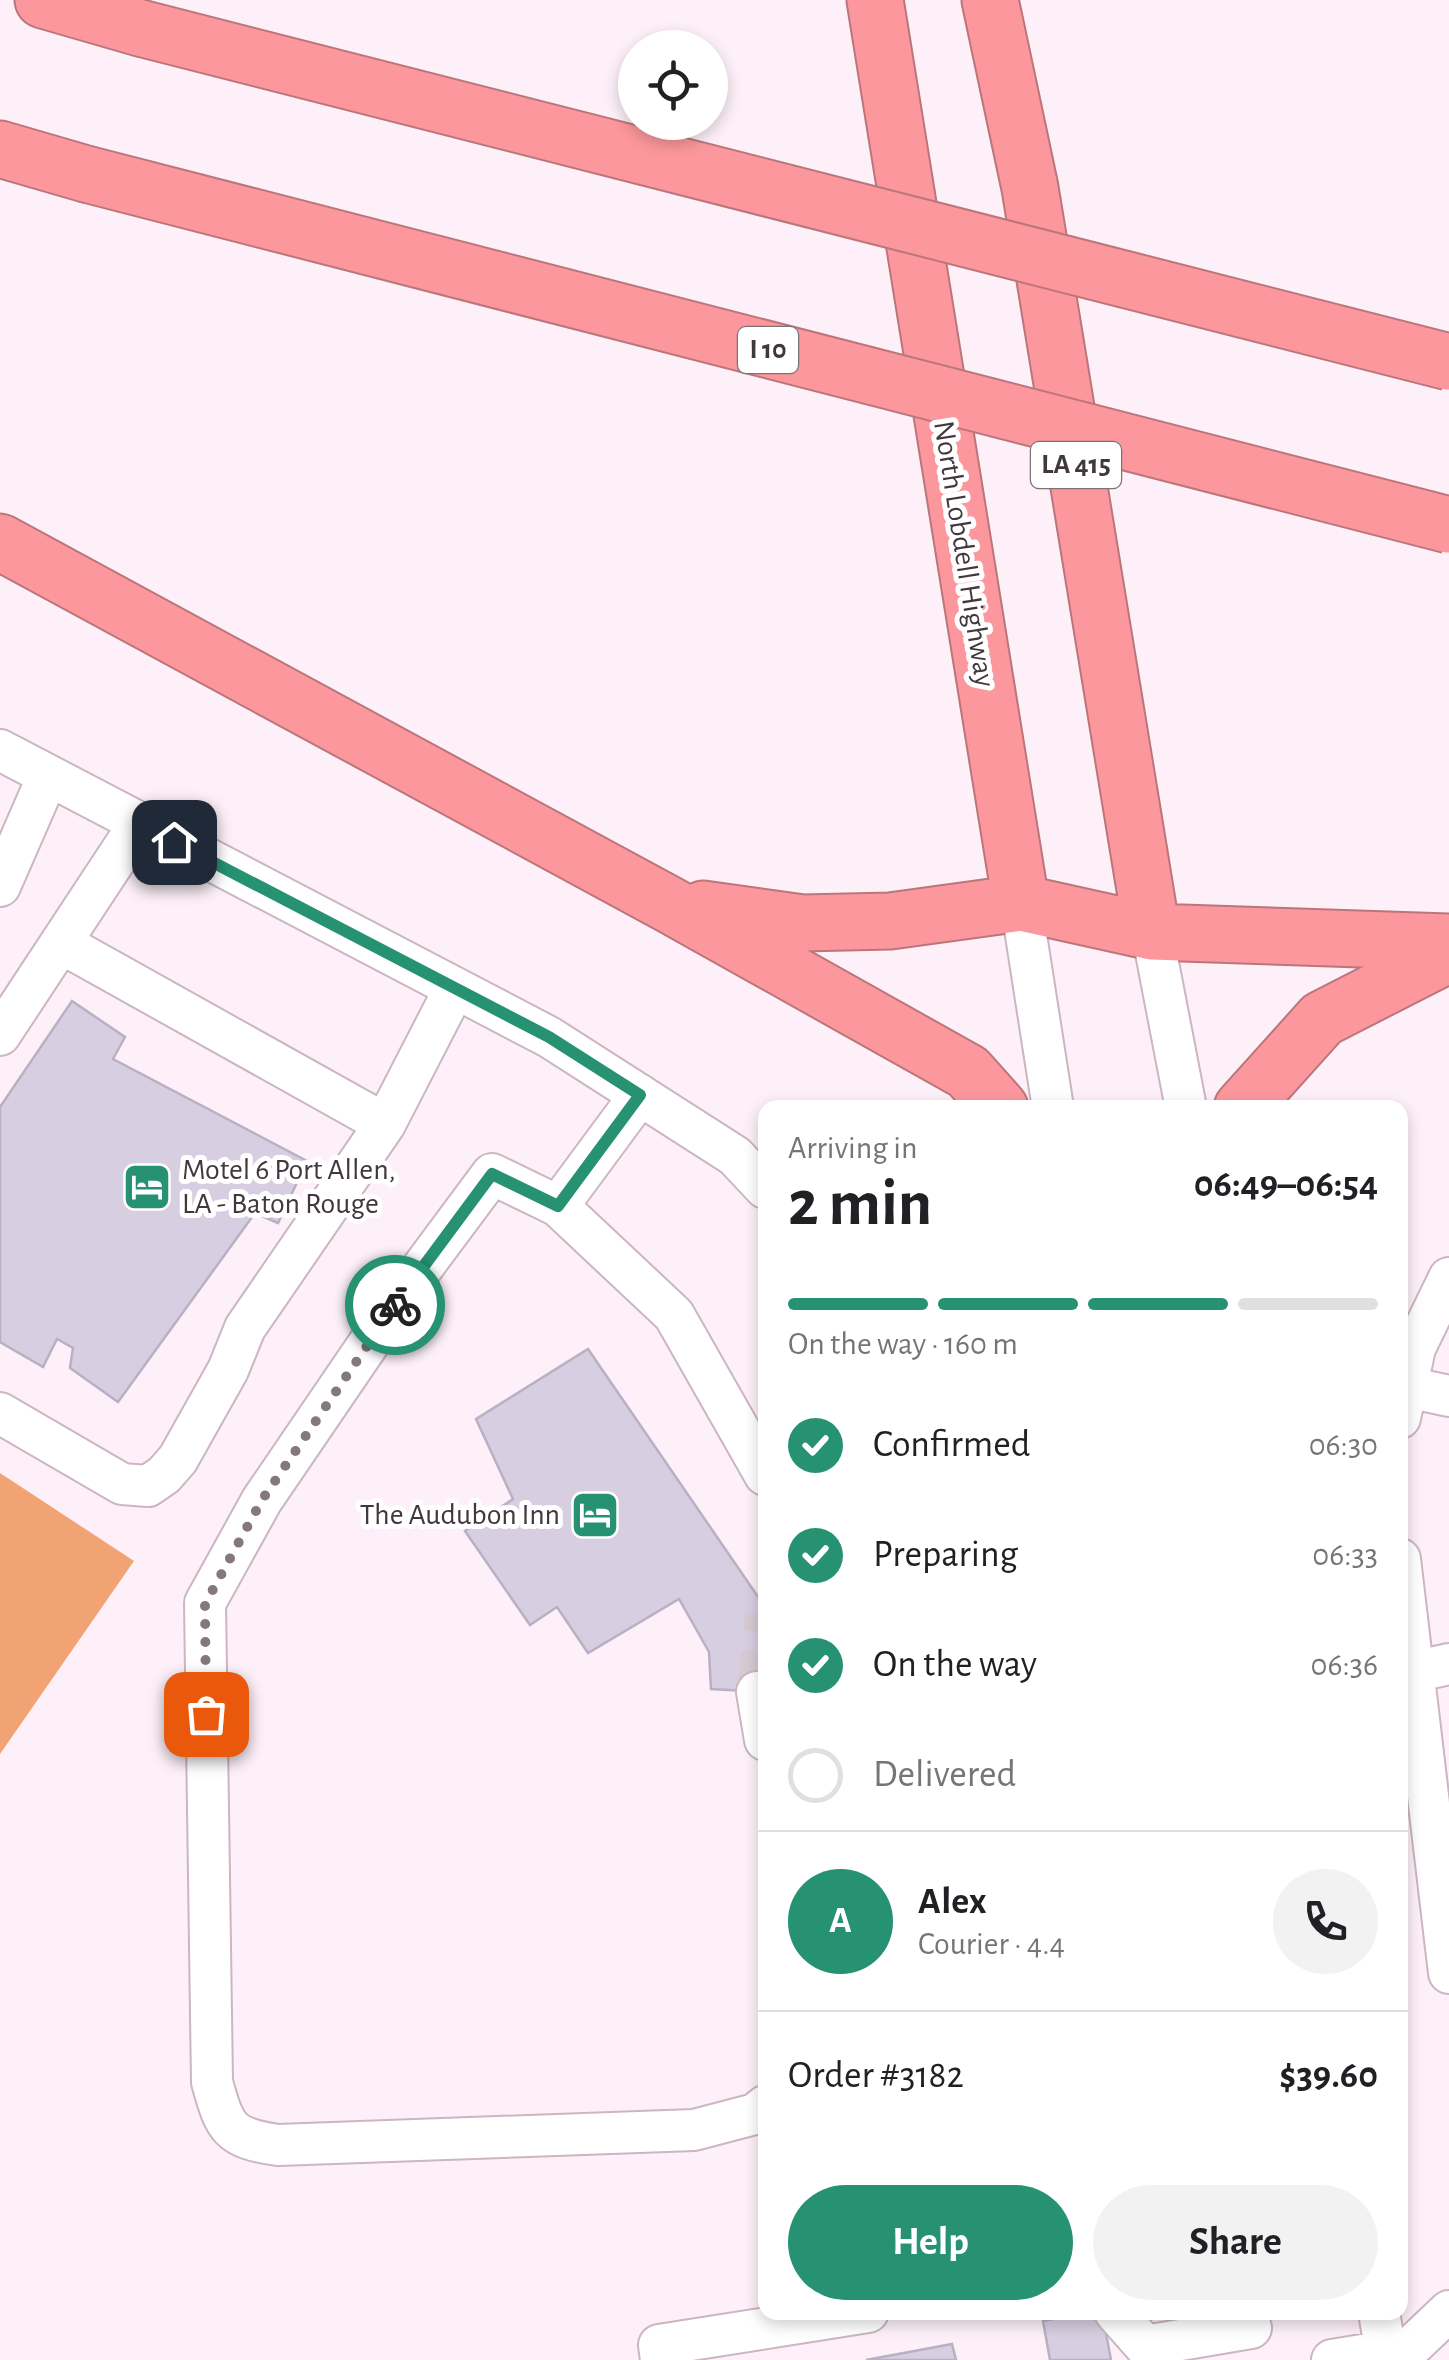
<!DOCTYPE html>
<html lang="en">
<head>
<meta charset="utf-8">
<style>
	:root { --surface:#fff; --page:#f2f2f2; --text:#202124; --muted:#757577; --line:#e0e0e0; --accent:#269272 }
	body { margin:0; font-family:"Alegreya Sans",sans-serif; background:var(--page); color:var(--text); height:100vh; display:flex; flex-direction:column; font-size:38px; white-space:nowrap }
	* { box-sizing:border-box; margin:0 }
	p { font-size:32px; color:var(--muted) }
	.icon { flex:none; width:55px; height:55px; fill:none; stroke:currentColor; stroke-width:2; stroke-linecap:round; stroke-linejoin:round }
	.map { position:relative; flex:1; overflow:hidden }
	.drawer { position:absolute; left:758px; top:1100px; width:650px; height:1220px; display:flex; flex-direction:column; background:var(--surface); border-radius:20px; box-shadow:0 5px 15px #0003 }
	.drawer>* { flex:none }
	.tools { position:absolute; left:618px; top:30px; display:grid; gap:20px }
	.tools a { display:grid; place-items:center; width:110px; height:110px; border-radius:50%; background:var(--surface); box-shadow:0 5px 15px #0003; font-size:50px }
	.pin { position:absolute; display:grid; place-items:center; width:85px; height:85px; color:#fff; margin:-42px; border-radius:20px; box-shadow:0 5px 15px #0006 }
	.courier { position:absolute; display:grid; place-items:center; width:100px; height:100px; margin:-50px; border:8px solid #269272; border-radius:50%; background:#fff; color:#222; box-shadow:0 2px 12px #0007 }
	.head em { font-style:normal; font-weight:700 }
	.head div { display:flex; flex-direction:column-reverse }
	.head { display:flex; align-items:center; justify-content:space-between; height:170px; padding:0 30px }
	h1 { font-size:65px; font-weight:700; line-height:75px }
	.bar { display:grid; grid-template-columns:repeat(4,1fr); gap:15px 10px; align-content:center; height:120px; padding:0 30px }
	.bar i { height:12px; border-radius:8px; background:var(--line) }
	.bar .on { background:var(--accent) }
	.bar p { grid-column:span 4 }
	.line { display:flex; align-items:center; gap:25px; padding:0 30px; border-top:2px solid var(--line) }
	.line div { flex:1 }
	.round { display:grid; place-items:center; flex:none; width:105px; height:105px; border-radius:52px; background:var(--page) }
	ol { padding:0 30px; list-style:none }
	li { display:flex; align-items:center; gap:30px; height:110px }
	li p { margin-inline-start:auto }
	li .icon { padding:10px; border-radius:50%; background:var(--accent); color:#fff; stroke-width:4 }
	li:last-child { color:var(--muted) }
	li i { width:55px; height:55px; border:5px solid var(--line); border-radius:50% }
	.cta { display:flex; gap:20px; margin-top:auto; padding:20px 30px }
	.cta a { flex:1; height:115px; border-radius:60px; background:var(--accent); color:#fff; font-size:40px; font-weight:700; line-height:115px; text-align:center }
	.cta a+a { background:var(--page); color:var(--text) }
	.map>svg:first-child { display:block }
	.forest { fill:#f2a373 }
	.building { fill:#d7cee1; stroke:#bab0c4; stroke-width:2.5 }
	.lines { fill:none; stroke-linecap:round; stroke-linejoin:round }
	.minor-tunnel { stroke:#d7cbd3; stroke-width:40; stroke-dasharray:40 20; stroke-linecap:butt }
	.minor-casing { stroke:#cbb6c2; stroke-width:44 }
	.highway-casing { stroke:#bb767b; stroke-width:59 }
	.minor { stroke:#fff; stroke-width:40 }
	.highway { stroke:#fc989d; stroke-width:55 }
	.highway-bridge-casing { stroke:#bb767b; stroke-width:59; stroke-linecap:butt }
	.highway-bridge { stroke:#fc989d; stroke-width:55 }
	.done { stroke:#83787e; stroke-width:10; stroke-dasharray:0 18 }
	.route { stroke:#269272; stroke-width:12 }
	.labels { text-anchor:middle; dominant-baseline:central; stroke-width:10; stroke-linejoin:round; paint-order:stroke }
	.shield { fill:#fff; stroke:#7a7477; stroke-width:2.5 }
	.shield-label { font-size:28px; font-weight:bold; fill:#41383d }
	.street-label { font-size:30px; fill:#41383d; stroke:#fff }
	.poi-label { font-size:30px; fill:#41383d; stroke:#fff; text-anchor:start }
</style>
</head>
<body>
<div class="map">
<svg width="1449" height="2360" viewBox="0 0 1449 2360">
	<rect width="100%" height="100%" fill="#fdf0f8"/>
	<path class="forest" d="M 0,1473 L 134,1561 L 0,1754 Z"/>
	<path class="building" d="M 72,1001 L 125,1037 L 113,1059 L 307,1161 L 278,1223 L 255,1213 L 118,1402 L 70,1368 L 73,1348 L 57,1339 L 43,1367 L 0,1342 L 0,1107 Z
		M 588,1349 L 765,1607 L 765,1692 L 711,1689 L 709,1652 L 679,1599 L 588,1653 L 557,1607 L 530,1625 L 465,1531 L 513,1499 L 476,1419 Z
		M 1086,2312 L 1102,2312 L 1111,2360 L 1050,2360 L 1043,2321 Z
		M 952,2344 L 956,2360 L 866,2360 Z"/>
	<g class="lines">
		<path class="minor-tunnel" d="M 757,1692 L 765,1614"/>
		<g class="minor-casing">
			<path id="minor" d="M 0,750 L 549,1037 L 735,1156 L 765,1188
				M 0,886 L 48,776
				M 1021,903 L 1053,1108
				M 1152,932 L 1186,1108
				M 61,943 L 385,1124
				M 0,1035 L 139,824
				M 640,1095 L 558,1206 L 674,1315 L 765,1475
				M 558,1206 L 492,1174 L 399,1299 L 262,1500 L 205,1603 L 212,2082 C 225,2129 229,2138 278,2145 L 694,2130 L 755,2114 L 765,2106
				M 1407,1387 L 1449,1396
				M 0,1413 L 122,1484 L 148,1486 L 164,1475 L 178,1459 L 228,1370 L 245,1328 L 385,1124 L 455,988
				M 1400,1418 L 1415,1348 L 1449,1278
				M 1400,1559 L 1449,1973
				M 1400,1675 L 1449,1664
				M 757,1692 L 765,1740
				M 1115,2312 L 1145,2346 L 1251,2328
				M 1379,2312 L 1387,2360
				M 661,2360 L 659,2345 L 868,2312
				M 1332,2360 L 1411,2347 L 1449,2311"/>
		</g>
		<g class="highway-casing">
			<path id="highway" d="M 43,0 L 140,28
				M 875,0 L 1021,903
				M 990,0 L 1030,188 L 1152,932
				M 0,149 L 86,174
				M 0,542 L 670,905 L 968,1072 L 1000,1108
				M 703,909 L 803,923 L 890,921 L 1021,903 L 1152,932 L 1449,942
				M 1242,1108 L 1322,1019 L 1449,954"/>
		</g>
		<use href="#minor" class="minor"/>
		<use href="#highway" class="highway"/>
		<g class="highway-bridge-casing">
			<path id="highway-bridge" d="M 140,28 L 1449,362
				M 86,174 L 1449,525"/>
		</g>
		<use href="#highway-bridge" class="highway-bridge"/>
	</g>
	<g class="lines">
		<path class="done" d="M 206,1714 L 205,1604 L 262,1500 L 395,1305"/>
		<path class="route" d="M 174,842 L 549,1037 L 640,1095 L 558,1206 L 492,1174 L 395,1305"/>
	</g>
	<defs>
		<g id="hotel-square" transform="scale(2.5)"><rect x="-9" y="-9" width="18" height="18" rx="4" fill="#269272" stroke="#fff"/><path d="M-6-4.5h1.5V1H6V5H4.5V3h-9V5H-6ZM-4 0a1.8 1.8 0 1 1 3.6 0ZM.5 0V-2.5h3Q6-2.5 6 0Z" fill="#fff"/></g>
	</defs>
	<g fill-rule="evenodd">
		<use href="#hotel-square" x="147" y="1187"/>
		<use href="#hotel-square" x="595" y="1515"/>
	</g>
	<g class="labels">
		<g class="shield">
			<rect x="738" y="327" width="60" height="46" rx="8"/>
			<rect x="1031" y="442" width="90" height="46" rx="8"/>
		</g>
		<g class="shield-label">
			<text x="768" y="350">I 10</text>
			<text x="1076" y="465">LA 415</text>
		</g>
		<g class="street-label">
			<text transform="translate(964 554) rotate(81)">North Lobdell Highway</text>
		</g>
		<g class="poi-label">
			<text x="182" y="1170">Motel 6 Port Allen,<tspan x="182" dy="34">LA - Baton Rouge</tspan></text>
			<text x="560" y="1515" text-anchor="end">The Audubon Inn</text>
		</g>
	</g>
</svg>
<div class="tools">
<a><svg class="icon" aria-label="locate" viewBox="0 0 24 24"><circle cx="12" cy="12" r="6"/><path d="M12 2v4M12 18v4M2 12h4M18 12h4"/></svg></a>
</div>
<div class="pin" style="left:206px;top:1714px;background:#ea580c"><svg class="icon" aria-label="bag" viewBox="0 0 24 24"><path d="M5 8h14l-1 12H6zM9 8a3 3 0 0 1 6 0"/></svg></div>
<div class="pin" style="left:174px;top:842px;background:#1f2937"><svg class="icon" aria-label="home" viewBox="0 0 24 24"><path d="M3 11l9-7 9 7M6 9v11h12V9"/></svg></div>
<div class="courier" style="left:395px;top:1305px"><svg class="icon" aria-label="bike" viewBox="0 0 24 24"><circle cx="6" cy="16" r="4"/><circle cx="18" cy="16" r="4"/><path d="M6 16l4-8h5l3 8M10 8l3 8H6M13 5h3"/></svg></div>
<section class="drawer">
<div class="head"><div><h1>2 min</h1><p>Arriving in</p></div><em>06:49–06:54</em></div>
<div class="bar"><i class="on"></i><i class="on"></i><i class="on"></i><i></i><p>On the way · 160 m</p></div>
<ol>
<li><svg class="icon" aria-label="check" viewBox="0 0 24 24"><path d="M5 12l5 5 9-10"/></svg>Confirmed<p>06:30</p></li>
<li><svg class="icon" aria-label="check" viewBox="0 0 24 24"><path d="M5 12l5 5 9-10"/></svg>Preparing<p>06:33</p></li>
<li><svg class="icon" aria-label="check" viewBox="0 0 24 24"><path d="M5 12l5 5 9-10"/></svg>On the way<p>06:36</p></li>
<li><i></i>Delivered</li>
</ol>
<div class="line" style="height:180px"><b class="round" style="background:var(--accent);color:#fff">A</b><div><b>Alex</b><p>Courier · 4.4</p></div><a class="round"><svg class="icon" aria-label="phone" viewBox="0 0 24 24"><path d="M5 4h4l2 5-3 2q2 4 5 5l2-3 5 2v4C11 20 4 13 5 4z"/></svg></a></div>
<div class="line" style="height:130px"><div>Order #3182</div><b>$39.60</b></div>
<div class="cta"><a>Help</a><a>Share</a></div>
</section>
</div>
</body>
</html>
